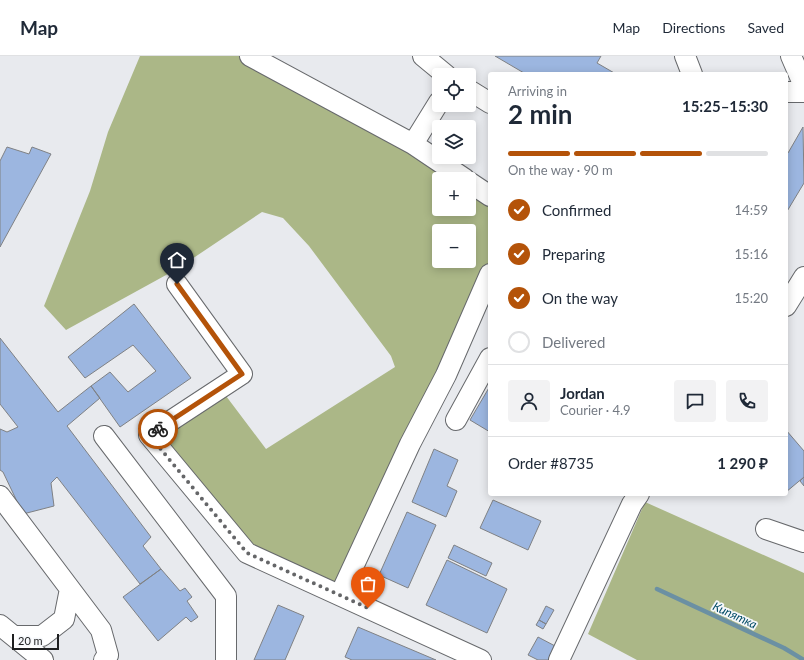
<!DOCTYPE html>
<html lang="en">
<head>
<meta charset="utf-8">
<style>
	:root { --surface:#fff; --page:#f2f2f3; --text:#1f2937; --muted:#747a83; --line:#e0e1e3; --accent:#b45309 }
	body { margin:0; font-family:Lato,sans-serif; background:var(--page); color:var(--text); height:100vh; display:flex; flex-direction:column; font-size:15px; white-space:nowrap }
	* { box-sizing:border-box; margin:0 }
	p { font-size:13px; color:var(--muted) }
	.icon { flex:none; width:22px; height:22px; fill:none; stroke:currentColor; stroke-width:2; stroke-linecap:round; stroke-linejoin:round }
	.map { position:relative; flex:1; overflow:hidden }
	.side { position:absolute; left:488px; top:16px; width:300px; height:424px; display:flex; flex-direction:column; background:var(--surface); border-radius:4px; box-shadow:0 2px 10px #0003 }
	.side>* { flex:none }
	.controls { position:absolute; left:432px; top:12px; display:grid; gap:8px }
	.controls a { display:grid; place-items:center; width:44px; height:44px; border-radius:4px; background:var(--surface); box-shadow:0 2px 10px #0003; font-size:20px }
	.scale { position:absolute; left:12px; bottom:10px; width:47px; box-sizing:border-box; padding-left:4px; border:2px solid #1e1f20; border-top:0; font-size:11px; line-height:14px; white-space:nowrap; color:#1e1f20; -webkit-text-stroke:3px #f6f8fb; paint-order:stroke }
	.pin { position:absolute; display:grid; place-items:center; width:34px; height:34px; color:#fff; margin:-41px -17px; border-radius:50% 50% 50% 0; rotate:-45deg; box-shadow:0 0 4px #0007 }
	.pin .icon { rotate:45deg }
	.courier { position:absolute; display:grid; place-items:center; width:40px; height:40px; margin:-20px; border:3px solid #b45309; border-radius:50%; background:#fff; color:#222; box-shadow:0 1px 5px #0007 }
	.summary em { font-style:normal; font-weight:700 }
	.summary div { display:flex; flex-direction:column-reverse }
	.summary { display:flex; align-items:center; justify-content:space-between; height:68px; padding:0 20px }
	h1 { font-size:26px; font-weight:700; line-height:30px }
	.bar { display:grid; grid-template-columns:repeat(4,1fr); gap:6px 4px; align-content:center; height:48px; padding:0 20px }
	.bar i { height:5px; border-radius:3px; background:var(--line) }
	.bar .active { background:var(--accent) }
	.bar p { grid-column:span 4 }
	.line { display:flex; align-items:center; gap:10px; padding:0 20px; border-top:1px solid var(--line) }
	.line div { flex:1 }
	.round { display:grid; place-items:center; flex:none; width:42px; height:42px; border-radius:4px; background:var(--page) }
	ol { padding:0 20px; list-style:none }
	li { display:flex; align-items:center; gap:12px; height:44px }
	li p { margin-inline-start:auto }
	li .icon { padding:4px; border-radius:50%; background:var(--accent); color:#fff; stroke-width:4 }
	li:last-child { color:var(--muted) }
	li i { width:22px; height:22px; border:2px solid var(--line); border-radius:50% }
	header { display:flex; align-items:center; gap:24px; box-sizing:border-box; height:56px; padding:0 20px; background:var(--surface); border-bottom:1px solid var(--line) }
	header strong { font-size:19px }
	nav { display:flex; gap:22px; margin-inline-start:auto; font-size:14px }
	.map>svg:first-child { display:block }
	.forest { fill:#abb787; fill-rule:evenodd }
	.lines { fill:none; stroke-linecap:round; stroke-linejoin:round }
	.stream { stroke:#6b90a3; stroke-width:4.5 }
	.building { fill:#9cb6e0; stroke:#7f8184 }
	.minor-casing { stroke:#67696c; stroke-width:22 }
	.minor { stroke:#fff; stroke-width:20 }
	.done { stroke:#656668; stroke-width:4; stroke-dasharray:0 7.2 }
	.route { stroke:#b45309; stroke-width:5 }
	.labels { text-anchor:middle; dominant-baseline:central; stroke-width:3.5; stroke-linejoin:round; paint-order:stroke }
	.water-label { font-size:12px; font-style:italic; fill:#004b65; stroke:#f6f8fb }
</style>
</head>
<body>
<header>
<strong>Map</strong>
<nav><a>Map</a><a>Directions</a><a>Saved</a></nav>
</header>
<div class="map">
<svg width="804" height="604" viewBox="0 0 804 604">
	<rect width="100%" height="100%" fill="#e8eaee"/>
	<path class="forest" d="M 140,0 L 250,0 L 465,123 L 439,123 L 439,153 L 469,153 L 469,126 L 490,140 L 490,216 L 344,530 L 249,487 L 158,373 L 220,332 L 266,393 L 395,311 L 391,300 L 309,190 L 283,162 L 262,156 L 177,213 L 66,274 L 44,250 L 90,135 L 108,76 ZM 439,175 L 469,175 L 469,205 L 439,205 Z
		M 645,446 L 804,517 L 804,604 L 637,604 L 588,578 Z"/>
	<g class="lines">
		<path class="stream" d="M 657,533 L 784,592 L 804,604"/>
	</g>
	<path class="building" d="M 495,0 L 601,0 L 597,7 L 616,18 L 523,18 L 524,17 Z
		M 803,71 L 804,127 L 786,157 L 786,96 L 788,97 Z
		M 7,91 L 29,98 L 32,91 L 51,98 L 0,191 L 0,105 Z
		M 134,248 L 191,322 L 120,371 L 91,330 L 110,316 L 128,336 L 156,315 L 133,289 L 85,322 L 68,301 Z
		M 0,282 L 58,356 L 91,330 L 100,342 L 67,370 L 151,481 L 143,490 L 161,513 L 140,528 L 57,421 L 51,427 L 54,450 L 23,458 L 3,416 L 0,414 L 0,373 L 7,376 L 18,371 L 0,348 Z
		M 490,330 L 490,376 L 470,364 Z
		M 786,374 L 804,395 L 804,421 L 786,436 Z
		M 434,393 L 458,404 L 447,430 L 457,435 L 446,461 L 412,446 Z
		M 804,421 L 804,430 L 800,425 Z
		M 493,444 L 541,465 L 528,494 L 480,472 Z
		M 407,456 L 436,469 L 408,532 L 379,519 Z
		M 454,489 L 492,507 L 486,520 L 448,502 Z
		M 447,504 L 507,533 L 487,577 L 426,549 Z
		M 161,513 L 180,535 L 185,532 L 192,541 L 187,545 L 198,561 L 191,566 L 186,561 L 158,585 L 123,541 Z
		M 278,549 L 304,560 L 285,604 L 254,604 Z
		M 546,550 L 554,554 L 546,568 L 539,564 Z
		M 539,564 L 546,568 L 543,573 L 536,569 Z
		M 358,571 L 436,604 L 352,604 L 345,601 Z
		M 538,581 L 557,591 L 550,604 L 538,604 L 528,599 Z"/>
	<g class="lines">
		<g class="minor-casing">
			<path id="minor" d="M 250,0 L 413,88 L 465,123
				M 423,0 L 446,19
				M 685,0 L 692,18
				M 791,0 L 804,30
				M 469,34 L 490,47
				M 786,36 L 804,36
				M 413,88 L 439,46
				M 469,126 L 490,140
				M 177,228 L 242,318 L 149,379 L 247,497 L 481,604
				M 786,250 L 804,221
				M 456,364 L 490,302
				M 104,380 L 226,540 L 226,604
				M 0,440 L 101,574 L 108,599 L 104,604
				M 766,473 L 804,486
				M 340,539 L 410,388 L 446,319 L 490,218
				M 0,569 L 43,604
				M 14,580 L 42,580 L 64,563 L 70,533
				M 559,604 L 632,448 L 639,438"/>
		</g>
		<use href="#minor" class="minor"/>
	</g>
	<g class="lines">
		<path class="done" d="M 158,373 L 149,379 L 247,497 L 368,552"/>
		<path class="route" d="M 158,373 L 242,318 L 177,228"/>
	</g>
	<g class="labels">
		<g class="water-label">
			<text transform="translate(735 559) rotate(25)">Кипятка</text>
		</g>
	</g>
</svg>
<div class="controls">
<a><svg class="icon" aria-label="locate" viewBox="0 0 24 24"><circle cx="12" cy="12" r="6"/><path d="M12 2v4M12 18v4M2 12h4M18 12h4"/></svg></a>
<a><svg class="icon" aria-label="layers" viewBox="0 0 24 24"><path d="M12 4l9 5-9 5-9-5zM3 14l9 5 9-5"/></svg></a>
<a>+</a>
<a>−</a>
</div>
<div class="scale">20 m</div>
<div class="pin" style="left:368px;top:552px;background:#ea580c"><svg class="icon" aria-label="bag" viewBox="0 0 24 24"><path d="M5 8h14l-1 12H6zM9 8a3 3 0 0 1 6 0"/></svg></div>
<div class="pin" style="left:177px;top:228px;background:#1f2937"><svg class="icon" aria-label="home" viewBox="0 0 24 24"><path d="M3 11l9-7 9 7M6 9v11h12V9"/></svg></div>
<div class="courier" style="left:158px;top:373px"><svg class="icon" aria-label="bike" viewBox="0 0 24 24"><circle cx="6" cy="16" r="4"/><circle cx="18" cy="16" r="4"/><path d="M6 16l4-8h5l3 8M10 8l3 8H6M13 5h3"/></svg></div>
<section class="side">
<div class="summary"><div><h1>2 min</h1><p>Arriving in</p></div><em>15:25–15:30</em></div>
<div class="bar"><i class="active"></i><i class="active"></i><i class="active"></i><i></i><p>On the way · 90 m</p></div>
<ol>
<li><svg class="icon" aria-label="check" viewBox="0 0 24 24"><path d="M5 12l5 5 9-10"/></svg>Confirmed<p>14:59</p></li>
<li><svg class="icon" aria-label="check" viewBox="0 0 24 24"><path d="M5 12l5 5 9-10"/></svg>Preparing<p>15:16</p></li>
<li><svg class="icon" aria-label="check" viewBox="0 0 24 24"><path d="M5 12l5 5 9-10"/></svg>On the way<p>15:20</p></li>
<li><i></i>Delivered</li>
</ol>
<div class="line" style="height:72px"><a class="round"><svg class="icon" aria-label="person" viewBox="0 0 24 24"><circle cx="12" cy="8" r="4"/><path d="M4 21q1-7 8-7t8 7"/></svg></a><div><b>Jordan</b><p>Courier · 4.9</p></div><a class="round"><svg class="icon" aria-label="chat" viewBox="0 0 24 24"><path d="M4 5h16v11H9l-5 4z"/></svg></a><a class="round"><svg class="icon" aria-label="phone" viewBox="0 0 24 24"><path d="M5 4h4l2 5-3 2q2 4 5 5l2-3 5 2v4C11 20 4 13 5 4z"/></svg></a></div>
<div class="line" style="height:52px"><div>Order #8735</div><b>1 290 ₽</b></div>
</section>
</div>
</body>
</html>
